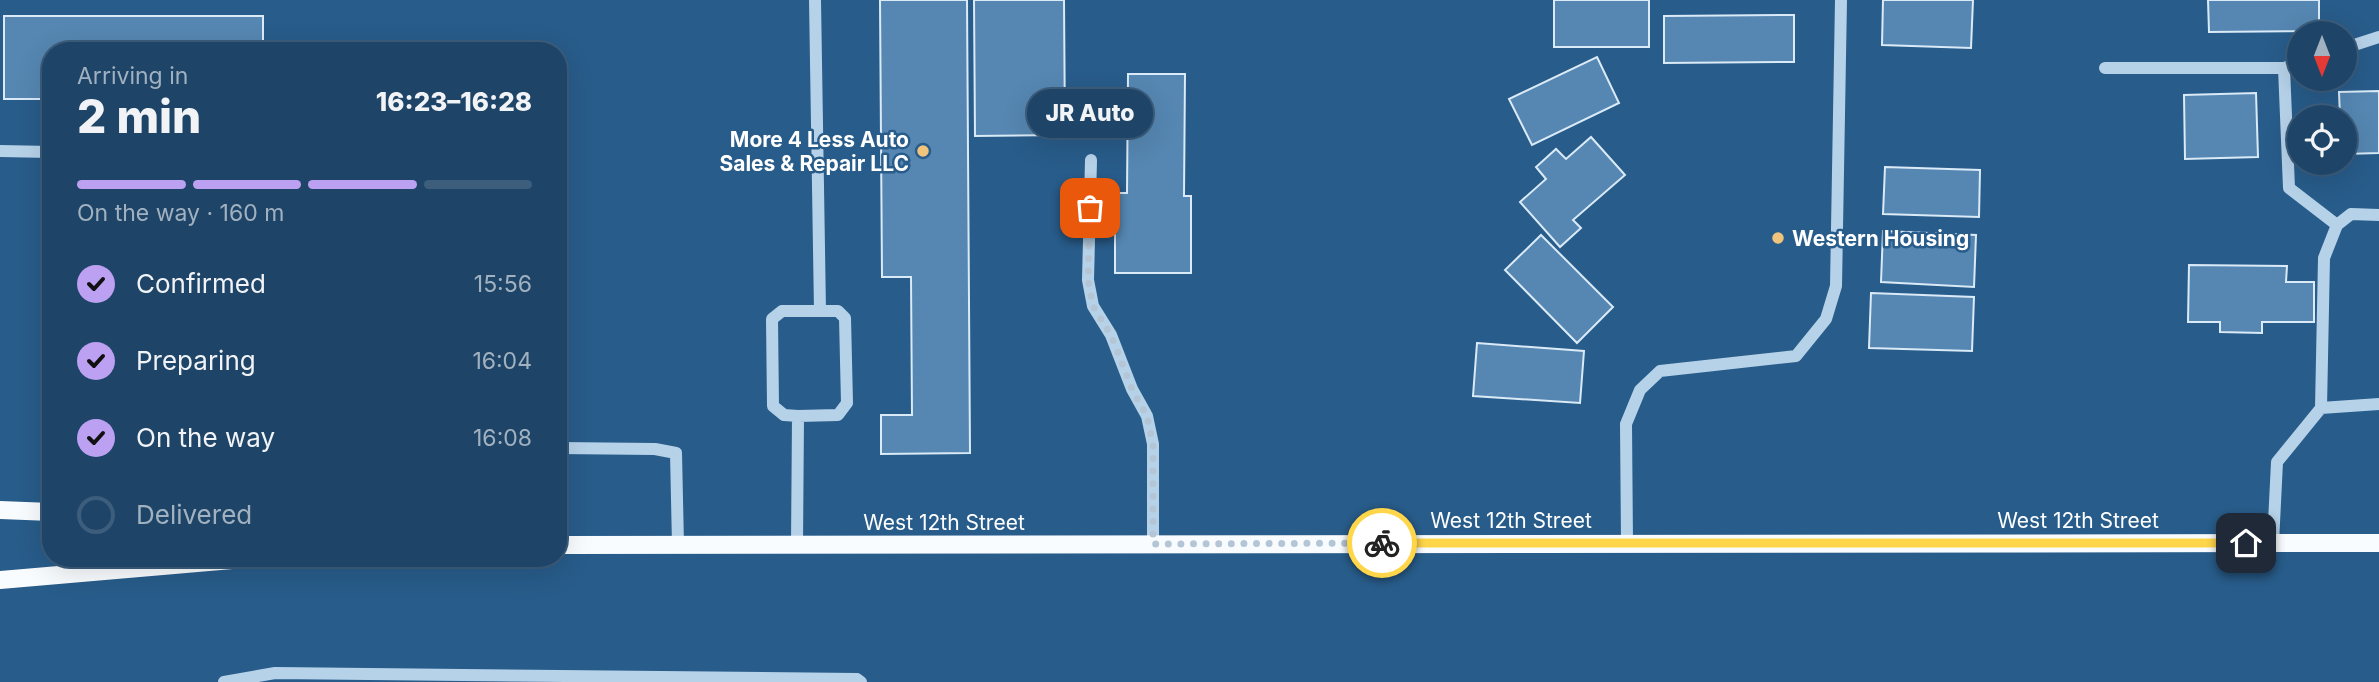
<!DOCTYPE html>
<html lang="en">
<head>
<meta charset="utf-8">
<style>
	:root { --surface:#1e4568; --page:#264c6e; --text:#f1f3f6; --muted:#a1b1c0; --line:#3c5d7c; --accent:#bca0f2 }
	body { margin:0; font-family:Inter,sans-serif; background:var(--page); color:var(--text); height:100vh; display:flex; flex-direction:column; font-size:26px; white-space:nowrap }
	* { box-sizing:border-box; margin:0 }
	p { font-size:23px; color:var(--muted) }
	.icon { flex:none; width:38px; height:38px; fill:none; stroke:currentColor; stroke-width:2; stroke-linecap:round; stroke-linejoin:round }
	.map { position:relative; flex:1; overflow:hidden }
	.details { position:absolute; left:42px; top:42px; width:525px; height:525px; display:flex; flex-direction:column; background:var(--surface); border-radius:28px; box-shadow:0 7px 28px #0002,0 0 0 2px var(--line) }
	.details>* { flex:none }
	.needle { width:46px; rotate:180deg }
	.controls { position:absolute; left:2287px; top:21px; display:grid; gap:14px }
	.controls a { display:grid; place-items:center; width:70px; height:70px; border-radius:50%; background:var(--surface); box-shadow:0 7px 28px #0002,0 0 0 2px var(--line); font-size:35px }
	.pin { position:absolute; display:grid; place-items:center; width:60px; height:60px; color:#fff; margin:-30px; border-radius:14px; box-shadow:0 4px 10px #0006 }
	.courier { position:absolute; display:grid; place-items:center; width:70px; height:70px; margin:-35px; border:5px solid #ffd54a; border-radius:50%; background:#fff; color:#222; box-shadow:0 2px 9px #0007 }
	.bubble { position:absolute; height:49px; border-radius:24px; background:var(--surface); box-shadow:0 7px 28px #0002,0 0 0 2px var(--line); font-size:23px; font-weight:800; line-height:49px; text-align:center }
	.head em { font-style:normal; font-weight:800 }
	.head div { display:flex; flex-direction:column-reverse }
	.head { display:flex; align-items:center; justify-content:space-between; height:119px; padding:0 35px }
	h1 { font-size:46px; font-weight:800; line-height:52px }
	.bar { display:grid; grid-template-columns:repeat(4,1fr); gap:10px 7px; align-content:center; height:84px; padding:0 35px }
	.bar i { height:9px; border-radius:5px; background:var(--line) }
	.bar .selected { background:var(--accent) }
	.bar p { grid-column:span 4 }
	ol { padding:0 35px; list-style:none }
	li { display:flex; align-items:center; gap:21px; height:77px }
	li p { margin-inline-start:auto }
	li .icon { padding:7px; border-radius:50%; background:var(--accent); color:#111; stroke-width:4 }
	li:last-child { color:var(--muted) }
	li i { width:38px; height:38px; border:4px solid var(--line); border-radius:50% }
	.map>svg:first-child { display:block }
	.building { fill:#5587b2; stroke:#daeaf7; stroke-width:2 }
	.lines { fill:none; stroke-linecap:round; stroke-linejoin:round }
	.minor { stroke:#b6d2e9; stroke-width:12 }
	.major { stroke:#f9fcfe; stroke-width:18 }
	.done { stroke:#b4c6d6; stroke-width:7; stroke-dasharray:0 12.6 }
	.route { stroke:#ffd54a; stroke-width:9 }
	.poi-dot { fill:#f1c47d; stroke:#285c8a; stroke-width:2.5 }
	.labels { text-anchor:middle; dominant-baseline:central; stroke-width:5; stroke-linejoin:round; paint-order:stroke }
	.poi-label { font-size:21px; font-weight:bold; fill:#fff; stroke:#285c8a; text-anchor:end }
	.street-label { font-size:21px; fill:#fff; stroke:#285c8a }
</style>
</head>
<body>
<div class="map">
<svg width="2379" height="682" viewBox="0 0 2379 682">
	<rect width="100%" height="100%" fill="#285c8a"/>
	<path class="building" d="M 880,0 L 967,0 L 970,453 L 881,454 L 881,415 L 912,415 L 911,277 L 882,277 Z
		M 974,0 L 1064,0 L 1065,135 L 975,136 Z
		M 1554,0 L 1649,0 L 1649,47 L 1554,47 Z
		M 1883,0 L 1973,0 L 1971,48 L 1882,45 Z
		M 2208,0 L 2319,0 L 2319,31 L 2209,32 Z
		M 1794,15 L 1794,62 L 1664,63 L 1664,16 Z
		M 4,16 L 263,16 L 263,51 L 51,51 L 51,99 L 4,99 Z
		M 1597,57 L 1619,103 L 1532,145 L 1509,99 Z
		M 1128,74 L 1185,74 L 1184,196 L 1191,196 L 1191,273 L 1115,273 L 1115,193 L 1127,193 Z
		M 2379,91 L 2379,153 L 2345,154 L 2345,117 L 2340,117 L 2339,92 Z
		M 2256,93 L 2258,157 L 2185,159 L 2184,95 Z
		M 1591,137 L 1625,175 L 1573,220 L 1581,228 L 1560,247 L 1520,202 L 1546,179 L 1536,167 L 1556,149 L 1566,159 Z
		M 1885,167 L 1980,170 L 1979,217 L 1883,214 Z
		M 1883,231 L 1976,235 L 1974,287 L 1881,282 Z
		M 1541,235 L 1613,307 L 1577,343 L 1505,270 Z
		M 2189,265 L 2287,266 L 2286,282 L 2314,282 L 2314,322 L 2262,322 L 2262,333 L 2220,332 L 2220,322 L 2188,322 Z
		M 1871,293 L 1974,297 L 1972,351 L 1869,348 Z
		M 1477,343 L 1584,351 L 1580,403 L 1473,396 Z"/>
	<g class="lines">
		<path class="minor" d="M 815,0 L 820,311
			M 2345,48 L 2379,37
			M 2105,68 L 2284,68 L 2289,188 L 2337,225
			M 2284,68 L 2300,62
			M 0,151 L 51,152
			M 1091,160 L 1088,280 L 1093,306 L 1111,335 L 1132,389 L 1147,416 L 1153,444 L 1153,544
			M 2321,408 L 2379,404
			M 558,448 L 655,449 L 676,453 L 678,545
			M 1627,543 L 1626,424 L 1640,390 L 1660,371 L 1796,356 L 1826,319 L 1836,286 L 1841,0
			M 2273,543 L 2277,462 L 2321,408 L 2324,258 L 2337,225 L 2351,214 L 2379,215
			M 797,545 L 798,416 L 784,415 L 773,406 L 772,319 L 782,311 L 838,311 L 845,318 L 847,403 L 838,415 L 798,416
			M 224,682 L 275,673 L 857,679 L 861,682"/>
		<path class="major" d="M 0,510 L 51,512
			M 558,545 L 2379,543
			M 0,580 L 257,558"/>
	</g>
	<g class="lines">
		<path class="done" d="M 1090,208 L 1088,280 L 1093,306 L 1111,335 L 1132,389 L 1147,416 L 1153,444 L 1153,544 L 1382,543"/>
		<path class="route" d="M 1382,543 L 2246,543"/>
	</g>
	<g class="poi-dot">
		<circle cx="923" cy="151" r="7"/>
		<circle cx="1778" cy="238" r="7"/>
	</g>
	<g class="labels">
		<g class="poi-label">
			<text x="909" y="139">More 4 Less Auto<tspan x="909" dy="24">Sales &amp; Repair LLC</tspan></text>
			<text x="1792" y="238" text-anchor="start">Western Housing</text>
		</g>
		<g class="street-label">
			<text x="1511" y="520">West 12th Street</text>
			<text x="2078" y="520">West 12th Street</text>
			<text x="944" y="522">West 12th Street</text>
		</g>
	</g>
</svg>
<div class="controls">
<a><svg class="needle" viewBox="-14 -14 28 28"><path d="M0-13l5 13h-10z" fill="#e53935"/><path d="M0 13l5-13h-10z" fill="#a1b1c0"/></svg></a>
<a><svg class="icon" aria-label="locate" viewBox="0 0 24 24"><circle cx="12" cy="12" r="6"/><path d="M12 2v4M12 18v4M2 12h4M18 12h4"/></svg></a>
</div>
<div class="pin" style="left:1090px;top:208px;background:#ea580c"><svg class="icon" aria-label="bag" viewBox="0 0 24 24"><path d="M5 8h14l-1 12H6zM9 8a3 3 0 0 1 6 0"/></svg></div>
<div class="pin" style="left:2246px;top:543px;background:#1f2937"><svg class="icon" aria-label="home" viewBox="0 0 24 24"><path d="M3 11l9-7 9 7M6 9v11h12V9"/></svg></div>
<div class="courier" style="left:1382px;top:543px"><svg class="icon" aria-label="bike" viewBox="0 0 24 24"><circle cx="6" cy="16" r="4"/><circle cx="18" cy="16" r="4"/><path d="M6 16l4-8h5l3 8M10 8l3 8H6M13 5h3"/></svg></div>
<div class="bubble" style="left:1027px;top:89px;width:126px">JR Auto</div>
<section class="details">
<div class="head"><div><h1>2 min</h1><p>Arriving in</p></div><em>16:23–16:28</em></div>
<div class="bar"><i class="selected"></i><i class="selected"></i><i class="selected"></i><i></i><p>On the way · 160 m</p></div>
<ol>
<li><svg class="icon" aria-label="check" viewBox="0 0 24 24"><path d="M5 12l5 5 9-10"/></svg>Confirmed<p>15:56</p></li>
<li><svg class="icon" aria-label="check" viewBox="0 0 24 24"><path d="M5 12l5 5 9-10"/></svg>Preparing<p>16:04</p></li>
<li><svg class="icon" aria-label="check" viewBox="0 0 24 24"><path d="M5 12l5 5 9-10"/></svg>On the way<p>16:08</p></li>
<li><i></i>Delivered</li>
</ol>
</section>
</div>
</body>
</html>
